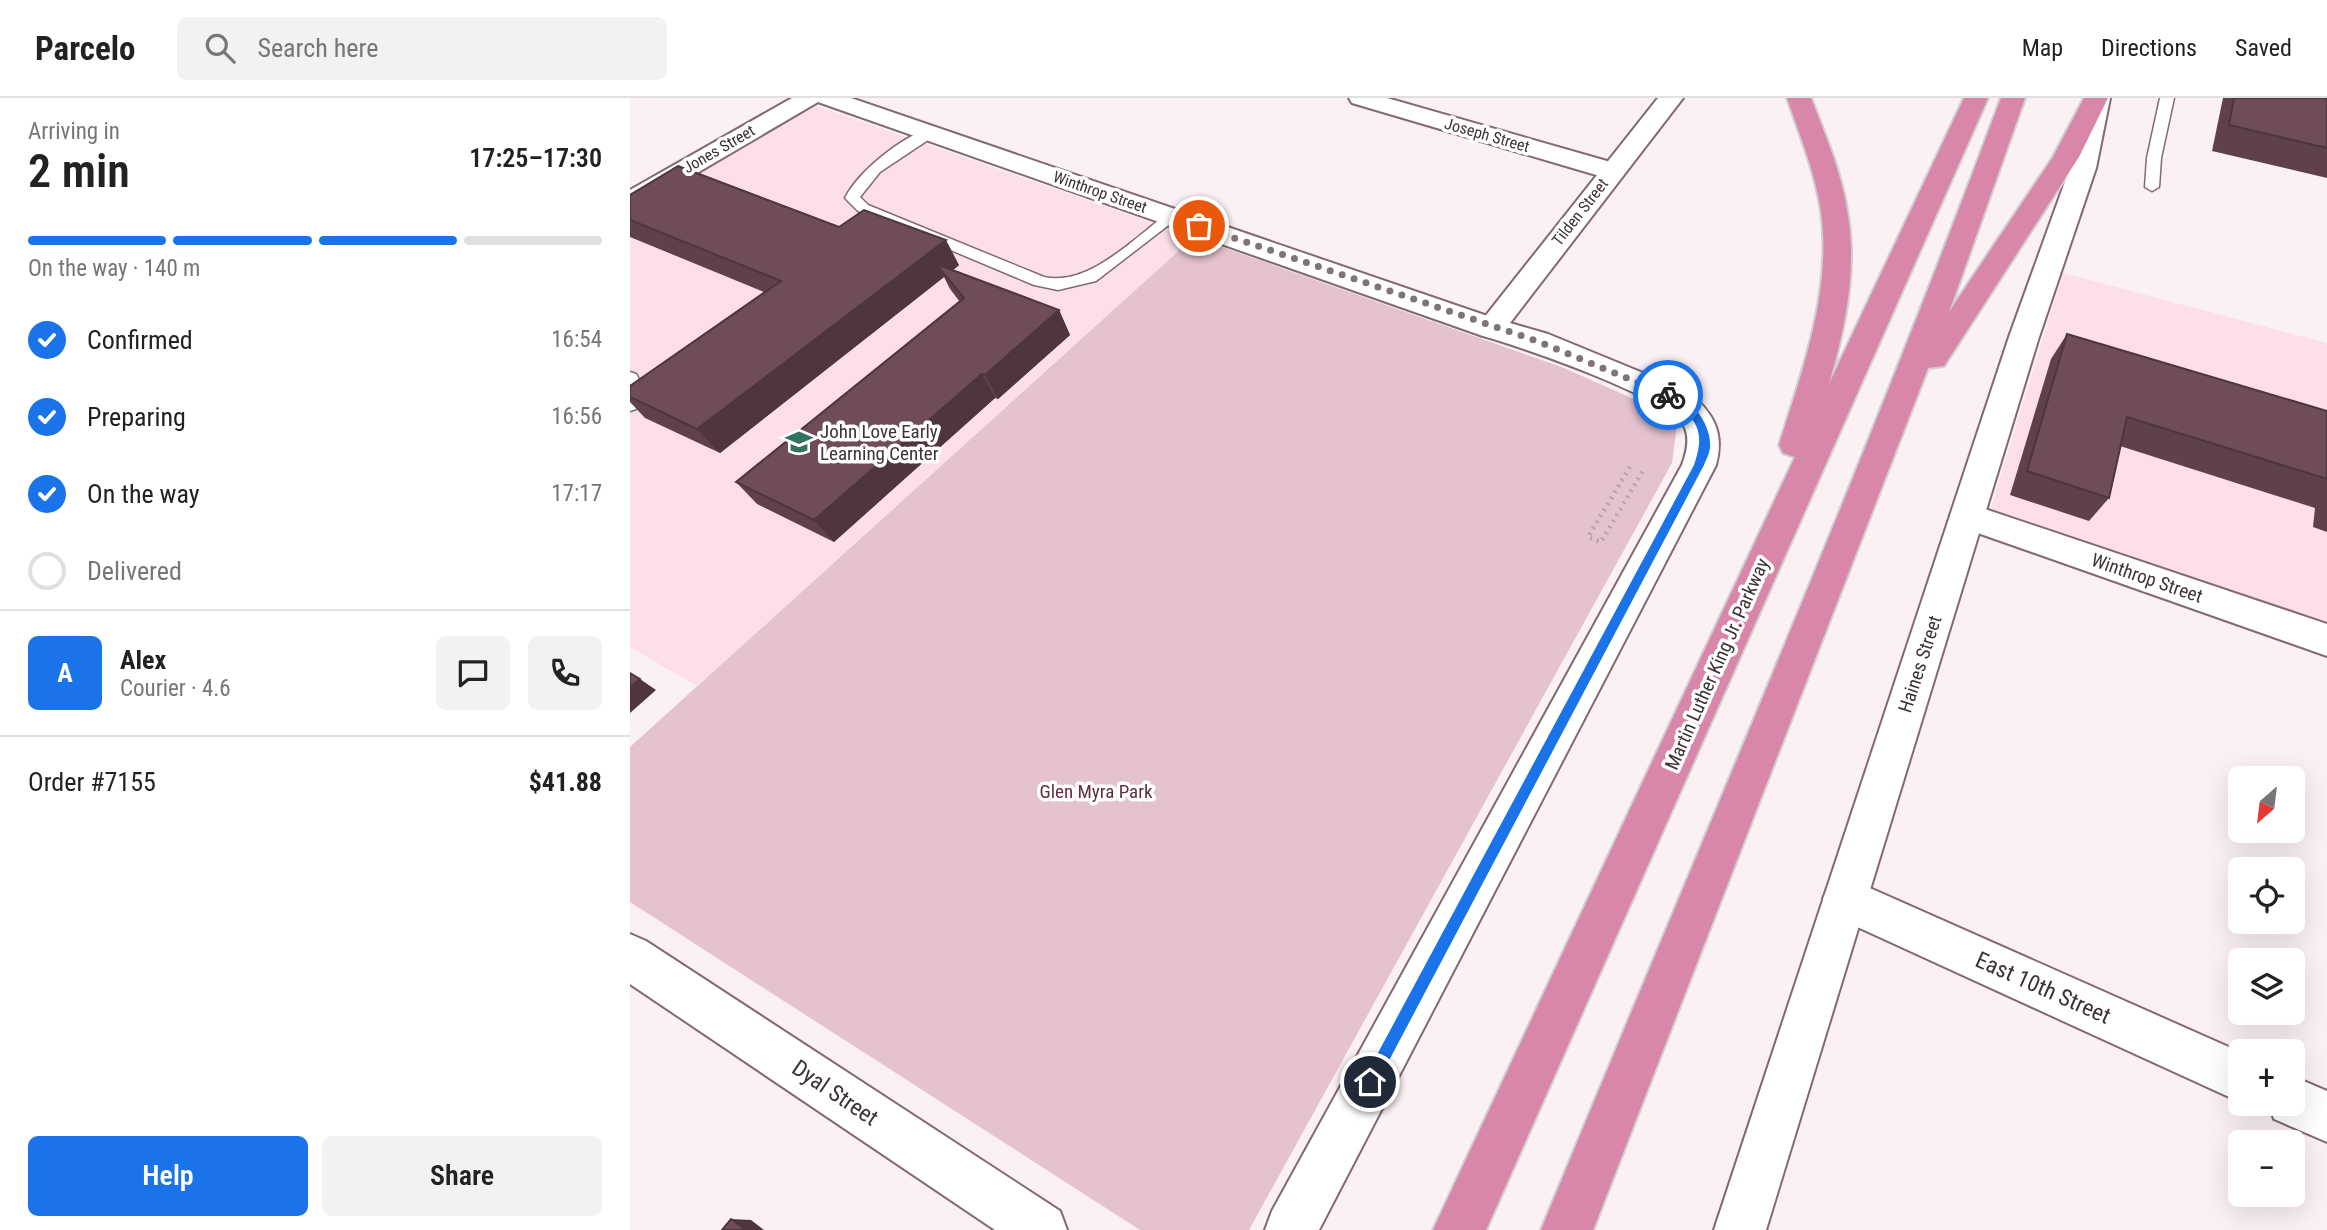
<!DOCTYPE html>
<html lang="en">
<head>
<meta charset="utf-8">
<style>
	:root { --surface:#fff; --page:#f2f2f2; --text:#222; --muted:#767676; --line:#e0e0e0; --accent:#1a73e8 }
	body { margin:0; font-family:"Roboto Condensed",sans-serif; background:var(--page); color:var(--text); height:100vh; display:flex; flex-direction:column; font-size:26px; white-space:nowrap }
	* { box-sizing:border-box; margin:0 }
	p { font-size:23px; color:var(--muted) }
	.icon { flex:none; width:38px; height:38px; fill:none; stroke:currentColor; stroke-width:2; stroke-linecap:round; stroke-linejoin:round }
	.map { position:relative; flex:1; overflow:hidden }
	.side { display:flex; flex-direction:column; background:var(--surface); width:630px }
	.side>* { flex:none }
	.needle { width:46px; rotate:208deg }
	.controls { position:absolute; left:1598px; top:668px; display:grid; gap:14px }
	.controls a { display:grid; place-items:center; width:77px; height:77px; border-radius:10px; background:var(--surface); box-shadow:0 7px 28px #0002; font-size:35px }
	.pin { position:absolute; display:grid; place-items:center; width:60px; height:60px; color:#fff; margin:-30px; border:4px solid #fff; border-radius:50%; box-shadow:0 2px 7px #0007 }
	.courier { position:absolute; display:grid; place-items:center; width:70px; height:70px; margin:-35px; border:5px solid #1a73e8; border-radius:50%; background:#fff; color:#222; box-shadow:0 2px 9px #0007 }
	.headline em { font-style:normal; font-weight:600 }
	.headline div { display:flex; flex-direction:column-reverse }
	.headline { display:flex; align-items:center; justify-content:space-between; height:119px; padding:0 28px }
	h1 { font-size:46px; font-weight:600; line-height:52px }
	.bar { display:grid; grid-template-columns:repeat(4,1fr); gap:10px 7px; align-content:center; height:84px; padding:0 28px }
	.bar i { height:9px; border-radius:5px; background:var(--line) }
	.bar .active { background:var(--accent) }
	.bar p { grid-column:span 4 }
	.line { display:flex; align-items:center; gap:18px; padding:0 28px; border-top:2px solid var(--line) }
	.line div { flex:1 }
	.round { display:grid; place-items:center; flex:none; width:74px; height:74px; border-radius:10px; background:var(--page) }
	ol { padding:0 28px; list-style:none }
	li { display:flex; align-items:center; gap:21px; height:77px }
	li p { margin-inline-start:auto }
	li .icon { padding:7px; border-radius:50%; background:var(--accent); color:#fff; stroke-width:4 }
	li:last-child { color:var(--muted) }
	li i { width:38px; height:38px; border:4px solid var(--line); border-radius:50% }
	.primary-button { display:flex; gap:14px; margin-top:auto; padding:14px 28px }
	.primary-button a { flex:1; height:80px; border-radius:10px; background:var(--accent); color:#fff; font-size:28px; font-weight:600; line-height:80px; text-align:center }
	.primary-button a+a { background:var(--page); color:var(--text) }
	header { display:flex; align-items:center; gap:42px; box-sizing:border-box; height:98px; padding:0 35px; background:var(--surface); border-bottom:2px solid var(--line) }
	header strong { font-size:33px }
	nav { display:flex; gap:38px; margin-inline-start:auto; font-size:24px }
	.search { width:490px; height:63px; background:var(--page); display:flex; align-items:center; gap:18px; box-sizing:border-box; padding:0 24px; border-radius:10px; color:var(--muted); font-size:26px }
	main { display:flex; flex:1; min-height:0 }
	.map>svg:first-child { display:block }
	.built { fill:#fddfea }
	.green { fill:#e5c2cf }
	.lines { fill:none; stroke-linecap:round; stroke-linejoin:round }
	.service-casing { stroke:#826973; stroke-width:3 }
	.minor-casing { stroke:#826973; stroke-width:4 }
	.tertiary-casing { stroke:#826973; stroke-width:4 }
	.motorway-casing { stroke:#d0cecf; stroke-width:4 }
	.path { stroke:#b1a6aa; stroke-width:4.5; stroke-dasharray:2 5; stroke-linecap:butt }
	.service { fill:#fff; fill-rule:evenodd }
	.minor { fill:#fff; fill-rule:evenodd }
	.tertiary { fill:#fff; fill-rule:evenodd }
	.motorway { fill:#d987a9; fill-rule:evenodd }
	.wall { fill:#5f414d }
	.shaded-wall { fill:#4e353f }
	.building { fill:#6f4c5a; stroke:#4e353f; stroke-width:2 }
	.route { fill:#1a73e8 }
	.done { stroke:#807478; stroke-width:7; stroke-dasharray:0 12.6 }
	.labels { text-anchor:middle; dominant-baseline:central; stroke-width:7; stroke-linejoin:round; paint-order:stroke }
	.far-street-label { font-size:16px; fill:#3d3236; stroke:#fff }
	.poi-label { font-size:19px; fill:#3d3236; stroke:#fff; text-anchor:start }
	.street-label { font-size:19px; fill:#3d3236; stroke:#fff }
	.park-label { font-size:19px; fill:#622e46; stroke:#fff }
	.near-street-label { font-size:23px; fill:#3d3236; stroke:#fff }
</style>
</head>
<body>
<header>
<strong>Parcelo</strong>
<div class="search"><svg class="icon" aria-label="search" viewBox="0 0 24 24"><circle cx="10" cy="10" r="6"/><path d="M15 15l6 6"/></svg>Search here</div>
<nav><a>Map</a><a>Directions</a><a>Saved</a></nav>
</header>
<main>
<section class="side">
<div class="headline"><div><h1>2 min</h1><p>Arriving in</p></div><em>17:25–17:30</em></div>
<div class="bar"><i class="active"></i><i class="active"></i><i class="active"></i><i></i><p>On the way · 140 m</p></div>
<ol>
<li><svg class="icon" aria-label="check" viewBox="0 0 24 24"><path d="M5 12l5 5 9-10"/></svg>Confirmed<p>16:54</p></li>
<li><svg class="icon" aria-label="check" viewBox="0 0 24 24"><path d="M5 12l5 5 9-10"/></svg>Preparing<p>16:56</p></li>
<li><svg class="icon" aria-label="check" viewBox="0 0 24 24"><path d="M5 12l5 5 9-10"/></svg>On the way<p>17:17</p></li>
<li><i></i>Delivered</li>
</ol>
<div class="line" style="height:126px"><b class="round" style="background:var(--accent);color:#fff">A</b><div><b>Alex</b><p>Courier · 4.6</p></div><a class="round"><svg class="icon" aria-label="chat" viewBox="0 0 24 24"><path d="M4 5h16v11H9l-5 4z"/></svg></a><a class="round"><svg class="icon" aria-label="phone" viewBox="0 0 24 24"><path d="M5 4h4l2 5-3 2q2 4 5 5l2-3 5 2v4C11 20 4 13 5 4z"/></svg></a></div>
<div class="line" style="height:91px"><div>Order #7155</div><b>$41.88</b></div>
<div class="primary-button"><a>Help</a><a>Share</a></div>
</section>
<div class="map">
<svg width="1697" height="1132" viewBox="0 0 1697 1132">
	<rect width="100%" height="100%" fill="#fbf0f4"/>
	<path class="built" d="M 178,5 L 564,139 L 67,588 L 0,549 L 0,110 Z
		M 1433,175 L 1697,245 L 1697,528 L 1360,413 Z"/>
	<path class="green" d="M 564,139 L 934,270 L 1015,306 L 1047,326 L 1042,365 L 619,1132 L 510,1132 L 0,804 L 0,649 Z"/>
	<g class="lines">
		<g class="service-casing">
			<path id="service" d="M 1530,0 L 1544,0 L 1531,60 L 1529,89 L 1522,93 L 1515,89 L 1517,60 Z
				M 299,31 L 304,32 L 304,38 L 250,74 L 230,99 L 238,107 L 414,179 C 458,189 503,141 537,116 L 547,116 L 549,119 L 466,183 L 428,192 L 404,187 L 228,113 L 215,100 C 228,74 271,39 299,31 Z
				M 0,274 L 6,276 L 17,295 L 6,311 L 0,313 Z"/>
		</g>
		<g class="minor-casing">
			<path id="minor" d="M 162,0 L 221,0 L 872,223 L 876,230 L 872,237 L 861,240 L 850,237 L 188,4 L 9,109 L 0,111 L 0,92 Z
				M 719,0 L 757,0 L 991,67 L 995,73 L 991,79 L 982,81 L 973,79 L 722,5 Z
				M 1337,405 L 1697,526 L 1697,558 L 1325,427 L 1320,418 L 1325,409 Z
				M 1215,779 L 1610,954 L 1610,1004 L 1199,816 L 1193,801 L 1199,786 Z
				M 0,836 L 16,843 L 430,1113 L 437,1132 L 365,1132 L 0,886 Z
				M 1662,978 L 1697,993 L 1697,1044 L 1644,1021 L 1639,1006 L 1662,1006 Z"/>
		</g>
		<g class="tertiary-casing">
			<path id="tertiary" d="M 1028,0 L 1053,0 L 880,225 L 918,236 L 1057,293 C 1083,314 1095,334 1086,367 L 689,1132 L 635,1132 L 642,1113 L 1052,367 C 1056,356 1060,342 1055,330 C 1042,300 886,247 850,237 L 846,230 Z
				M 1456,0 L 1480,0 L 1466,70 L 1409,239 L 1136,1132 L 1084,1132 L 1379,239 L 1440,70 Z"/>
		</g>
		<g class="motorway-casing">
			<path id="motorway" d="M 1157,0 L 1181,0 C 1195,37 1211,73 1217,112 C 1228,171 1215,229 1199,286 L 1334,0 L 1358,0 L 856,1132 L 803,1132 L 1165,359 L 1153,355 L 1149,347 C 1173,271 1202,193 1191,113 C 1185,74 1170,37 1157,0 Z
				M 1371,0 L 1395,0 L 1319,214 L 1423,59 L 1454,0 L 1478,0 L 1449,59 L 1314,268 L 1298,270 L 963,1132 L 911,1132 C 1066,756 1229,382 1371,0 Z"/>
		</g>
		<path class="path" d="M 1000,369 L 958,439 L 971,444 L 1014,371"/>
		<use href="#service" class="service"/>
		<use href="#minor" class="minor"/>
		<use href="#tertiary" class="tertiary"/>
		<use href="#motorway" class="motorway"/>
	</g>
	<path class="wall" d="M 1593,0 L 1697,0 L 1697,80 L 1582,53 Z
		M 0,97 L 209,129 L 329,167 L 323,172 L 429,212 L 440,237 L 368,301 L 365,300 L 204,444 L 127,406 L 106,384 L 330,204 L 320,191 L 314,179 L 90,355 L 15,320 L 0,304 L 0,288 L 134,194 L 0,139 Z
		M 1437,236 L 1697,313 L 1697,434 L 1683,429 L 1685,410 L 1490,348 L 1479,400 L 1459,423 L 1380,397 L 1421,261 Z"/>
	<path class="shaded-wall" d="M 316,142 L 329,167 L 316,178 L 306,166 L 314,179 L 90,355 L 67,331 Z
		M 429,212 L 440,237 L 368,301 L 355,277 Z
		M 352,276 L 365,300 L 204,444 L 184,422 Z
		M 10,581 L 26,592 L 0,615 L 0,589 Z
		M 101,1121 L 121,1122 L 134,1132 L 116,1132 Z"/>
	<path class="building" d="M 1604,0 L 1697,0 L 1697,50 L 1599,27 Z
		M 48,68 L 209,129 L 234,112 L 316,142 L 67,331 L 0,299 L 0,288 L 151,183 L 0,122 L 0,97 Z
		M 306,166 L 429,212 L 355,277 L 352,276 L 184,422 L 106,384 L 334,200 Z
		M 1437,236 L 1697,313 L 1697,381 L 1497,319 L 1479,400 L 1397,373 Z
		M 0,575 L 10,581 L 0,589 Z
		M 101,1121 L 116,1132 L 92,1132 Z"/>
	<path class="route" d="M 1035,295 C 1057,293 1080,324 1080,345 C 1081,352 1077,360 1074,367 L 745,989 L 740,991 L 735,989 L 733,984 L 735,979 L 1064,367 C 1077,330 1065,319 1035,299 Z"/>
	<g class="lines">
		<path class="done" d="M 569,128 L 907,243 L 1038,297"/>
	</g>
	<defs>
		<g id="school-bare" transform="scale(2.1)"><path d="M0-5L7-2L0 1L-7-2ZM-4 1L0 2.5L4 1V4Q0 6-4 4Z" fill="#327261" stroke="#fff" stroke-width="2.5" paint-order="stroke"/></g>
	</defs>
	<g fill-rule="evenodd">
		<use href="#school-bare" x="169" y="344"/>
	</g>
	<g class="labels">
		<g class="far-street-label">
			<text transform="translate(857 37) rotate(16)">Joseph Street</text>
			<text transform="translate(89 51) rotate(-30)">Jones Street</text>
			<text transform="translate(470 94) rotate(19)">Winthrop Street</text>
			<text transform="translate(950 114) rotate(-52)">Tilden Street</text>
		</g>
		<g class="poi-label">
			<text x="190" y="333">John Love Early<tspan x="190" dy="22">Learning Center</tspan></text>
		</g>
		<g class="street-label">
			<text transform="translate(1517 480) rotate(19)">Winthrop Street</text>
			<text transform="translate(1087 566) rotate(-66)">Martin Luther King Jr. Parkway</text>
			<text transform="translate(1290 566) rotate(-72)">Haines Street</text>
		</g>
		<g class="park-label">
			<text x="466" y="693">Glen Myra Park</text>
		</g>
		<g class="near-street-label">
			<text transform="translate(1413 890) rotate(24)">East 10th Street</text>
			<text transform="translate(205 995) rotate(34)">Dyal Street</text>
		</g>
	</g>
</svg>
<div class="controls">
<a><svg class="needle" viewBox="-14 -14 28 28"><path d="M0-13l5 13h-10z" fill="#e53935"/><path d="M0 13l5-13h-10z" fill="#767676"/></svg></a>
<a><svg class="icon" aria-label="locate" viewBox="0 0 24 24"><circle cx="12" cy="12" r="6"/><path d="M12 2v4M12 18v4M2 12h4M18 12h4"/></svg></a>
<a><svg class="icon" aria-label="layers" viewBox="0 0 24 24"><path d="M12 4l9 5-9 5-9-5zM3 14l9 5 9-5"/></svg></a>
<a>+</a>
<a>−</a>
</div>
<div class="pin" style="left:569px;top:128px;background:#ea580c"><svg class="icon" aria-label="bag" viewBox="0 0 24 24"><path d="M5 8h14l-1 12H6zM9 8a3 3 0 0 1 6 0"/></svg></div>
<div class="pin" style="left:740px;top:984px;background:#1f2937"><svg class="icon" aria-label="home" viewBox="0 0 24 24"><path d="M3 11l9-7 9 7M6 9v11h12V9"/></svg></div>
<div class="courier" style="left:1038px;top:297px"><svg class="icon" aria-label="bike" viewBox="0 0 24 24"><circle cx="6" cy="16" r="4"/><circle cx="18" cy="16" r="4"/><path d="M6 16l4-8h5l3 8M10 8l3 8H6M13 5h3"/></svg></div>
</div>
</main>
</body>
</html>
